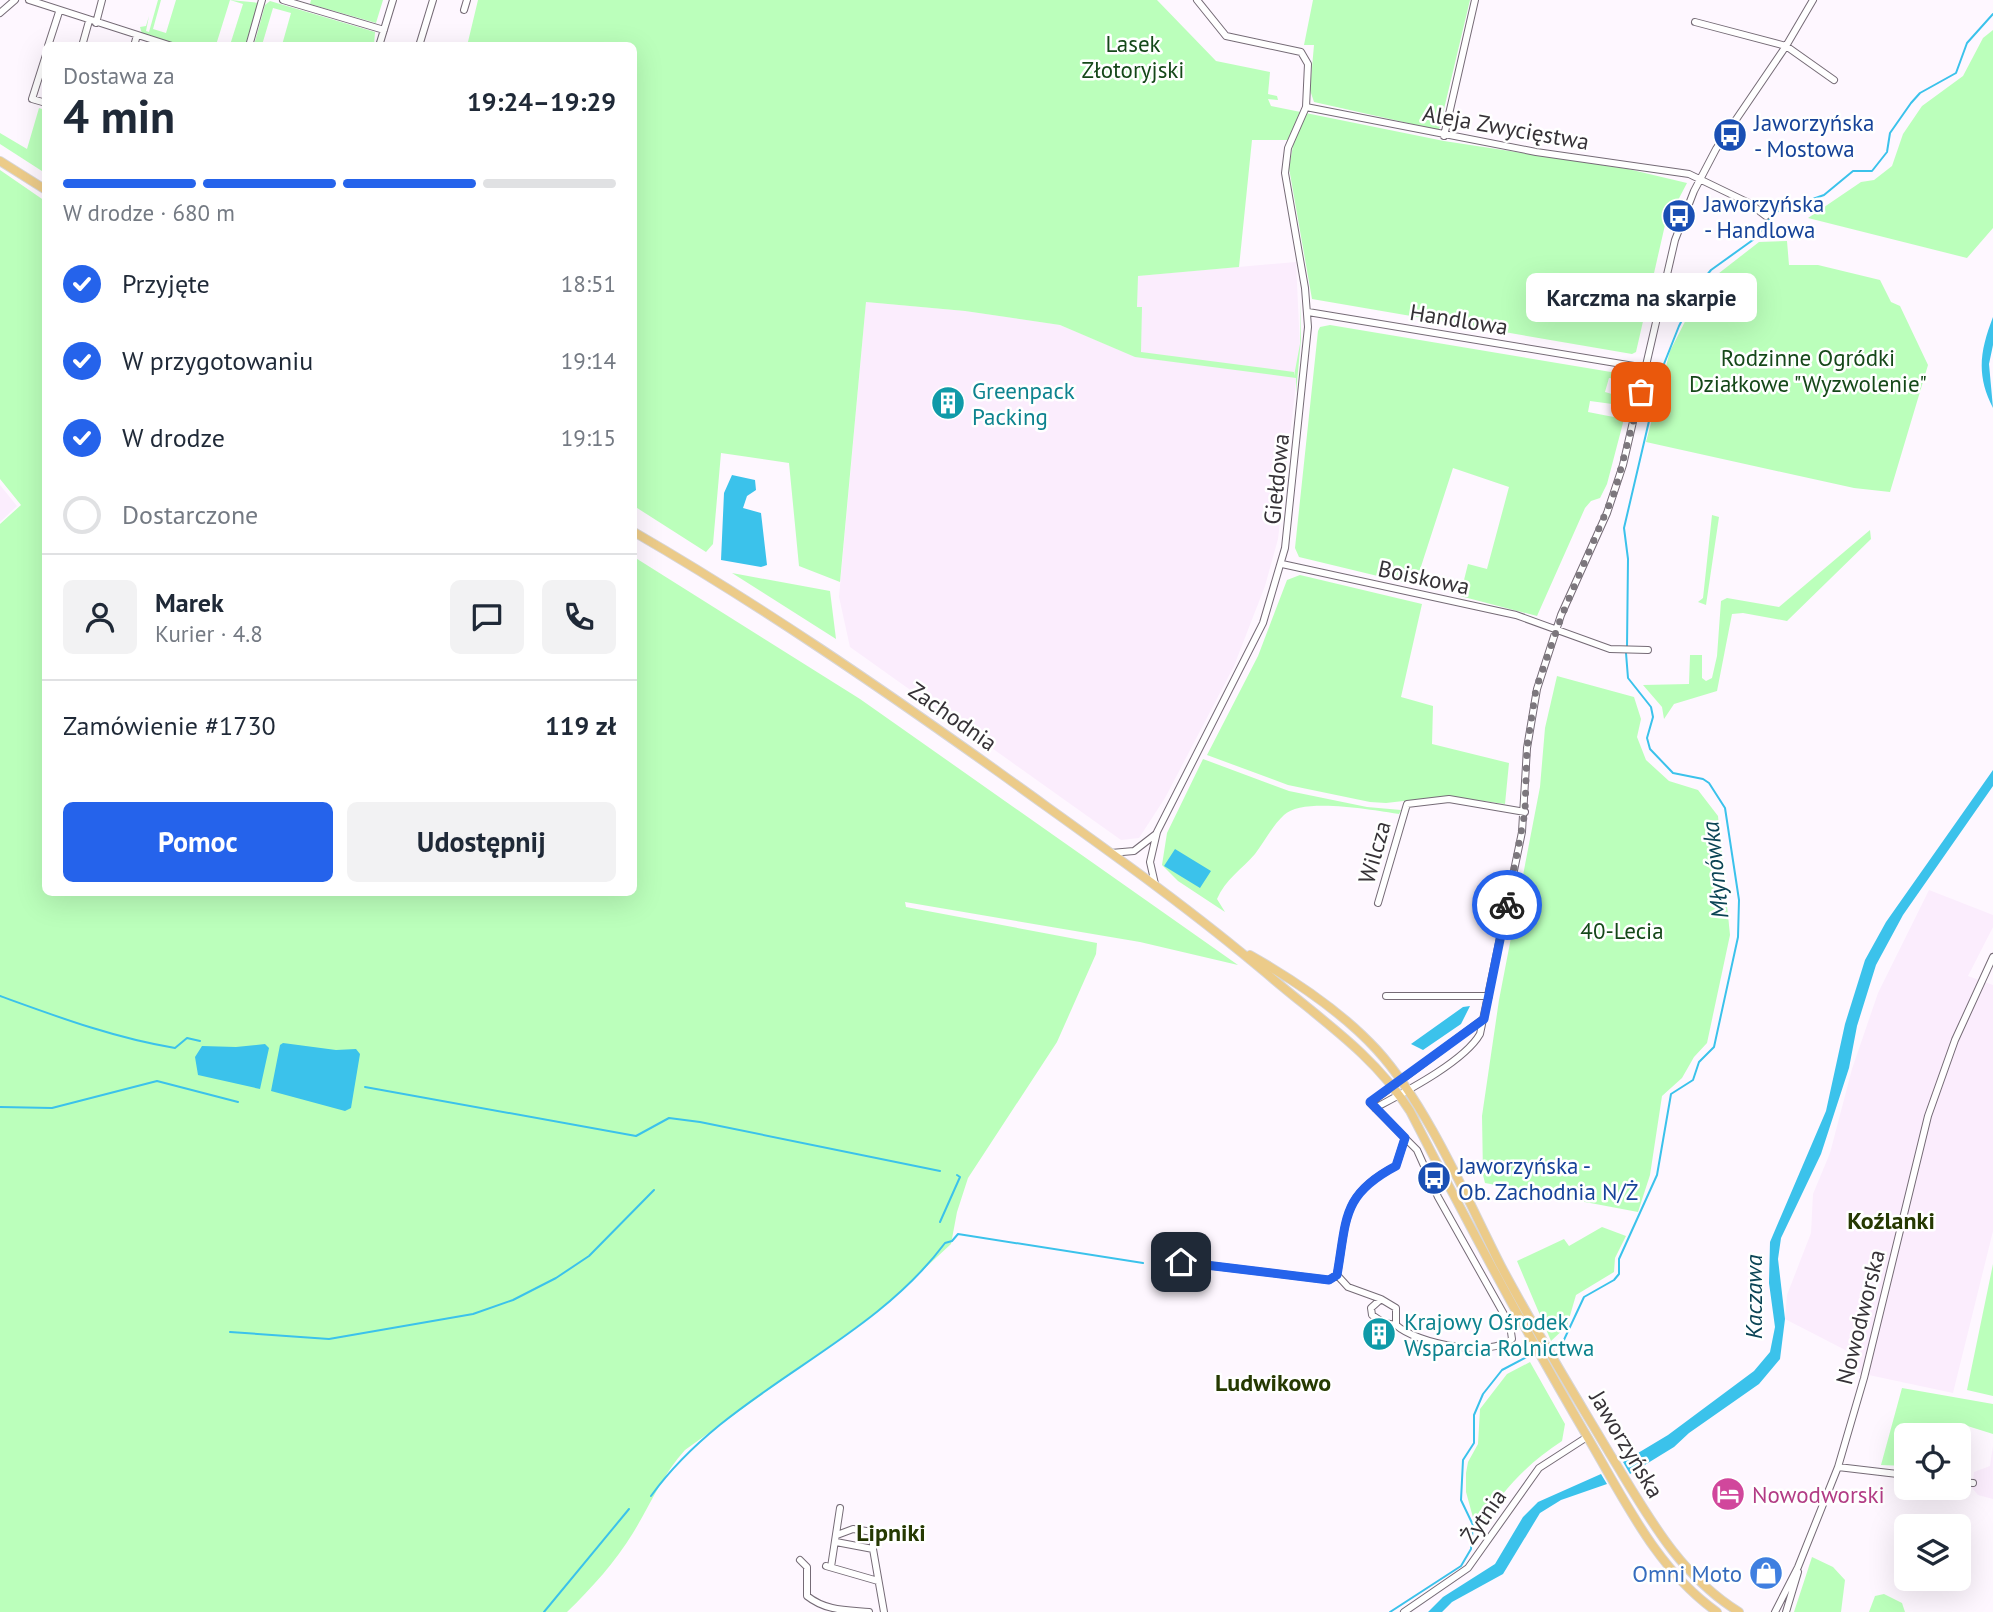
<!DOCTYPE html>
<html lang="pl">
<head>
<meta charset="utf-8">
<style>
	:root { --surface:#fff; --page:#f2f2f3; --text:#1f2937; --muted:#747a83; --line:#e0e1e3; --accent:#2563eb }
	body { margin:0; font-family:"PT Sans",sans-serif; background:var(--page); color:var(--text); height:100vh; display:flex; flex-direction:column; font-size:26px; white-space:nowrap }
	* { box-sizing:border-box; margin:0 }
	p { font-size:23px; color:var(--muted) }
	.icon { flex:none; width:38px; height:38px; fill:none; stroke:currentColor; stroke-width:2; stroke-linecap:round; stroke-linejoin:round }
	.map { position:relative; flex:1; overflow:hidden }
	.drawer { position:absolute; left:42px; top:42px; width:595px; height:854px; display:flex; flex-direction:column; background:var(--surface); border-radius:10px; box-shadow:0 7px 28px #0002 }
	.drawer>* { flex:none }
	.controls { position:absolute; left:1894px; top:1423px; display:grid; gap:14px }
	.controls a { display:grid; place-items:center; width:77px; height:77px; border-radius:10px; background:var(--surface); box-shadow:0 7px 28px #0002; font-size:35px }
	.pin { position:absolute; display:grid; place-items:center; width:60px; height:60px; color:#fff; margin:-30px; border-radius:14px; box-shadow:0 4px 10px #0006 }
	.courier { position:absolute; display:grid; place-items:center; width:70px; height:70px; margin:-35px; border:5px solid #2563eb; border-radius:50%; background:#fff; color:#222; box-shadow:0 2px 9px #0007 }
	.bubble { position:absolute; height:49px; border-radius:10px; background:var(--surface); box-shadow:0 7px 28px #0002; font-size:23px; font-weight:800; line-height:49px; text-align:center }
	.head em { font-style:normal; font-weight:800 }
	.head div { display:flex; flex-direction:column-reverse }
	.head { display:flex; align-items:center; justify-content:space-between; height:119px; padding:0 21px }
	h1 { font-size:46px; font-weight:800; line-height:52px }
	.bar { display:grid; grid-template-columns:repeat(4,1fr); gap:10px 7px; align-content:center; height:84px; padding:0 21px }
	.bar i { height:9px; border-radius:5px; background:var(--line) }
	.bar .selected { background:var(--accent) }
	.bar p { grid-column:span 4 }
	.line { display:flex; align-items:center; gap:18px; padding:0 21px; border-top:2px solid var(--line) }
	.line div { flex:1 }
	.round { display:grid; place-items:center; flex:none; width:74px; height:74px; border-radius:10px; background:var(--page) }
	ol { padding:0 21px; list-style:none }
	li { display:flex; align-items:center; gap:21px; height:77px }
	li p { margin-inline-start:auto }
	li .icon { padding:7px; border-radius:50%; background:var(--accent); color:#fff; stroke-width:4 }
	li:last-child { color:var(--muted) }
	li i { width:38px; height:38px; border:4px solid var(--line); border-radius:50% }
	.button { display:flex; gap:14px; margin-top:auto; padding:14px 21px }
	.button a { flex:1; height:80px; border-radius:10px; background:var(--accent); color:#fff; font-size:28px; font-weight:800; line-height:80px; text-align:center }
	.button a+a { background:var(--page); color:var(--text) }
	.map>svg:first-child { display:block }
	.built { fill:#fbedfd }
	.green { fill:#bfb }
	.water { fill:#3bc2eb }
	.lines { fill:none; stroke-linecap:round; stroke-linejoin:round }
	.stream { stroke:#3bc2eb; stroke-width:2 }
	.minor-casing { stroke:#756b76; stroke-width:8 }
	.major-casing { stroke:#d7d6d7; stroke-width:10 }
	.minor { stroke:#fff; stroke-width:6 }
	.major { stroke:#eccb89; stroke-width:8 }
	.done { stroke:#7c777d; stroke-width:7; stroke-dasharray:0 12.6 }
	.route { stroke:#2563eb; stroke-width:9 }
	.labels { text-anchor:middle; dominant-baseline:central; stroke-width:5; stroke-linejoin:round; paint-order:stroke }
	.park-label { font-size:23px; fill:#154819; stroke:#fff }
	.transit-label { font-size:23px; fill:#164399; stroke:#fff; text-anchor:start }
	.street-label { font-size:23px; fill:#363237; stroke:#fff }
	.culture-label { font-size:23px; fill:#0d838f; stroke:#fff; text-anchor:start }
	.hotel-label { font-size:23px; fill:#b23c85; stroke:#fff; text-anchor:start }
	.shop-label { font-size:23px; fill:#366cbe; stroke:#fff; text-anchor:end }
	.water-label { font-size:24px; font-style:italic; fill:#0b4455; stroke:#fff }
	.neighbourhood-label { font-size:24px; font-weight:bold; fill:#263902; stroke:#fff }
</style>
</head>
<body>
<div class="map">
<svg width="1993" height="1612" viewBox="0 0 1993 1612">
	<rect width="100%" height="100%" fill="#fef7ff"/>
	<path class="built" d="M 1296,262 L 1300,348 L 1278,539 L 1265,586 L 1234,666 L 1165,798 L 1139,838 L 1121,840 L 850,647 L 839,597 L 866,302 L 965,311 L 1060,325 L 1136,357 L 1137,276 Z
		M 0,485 L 17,506 L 0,522 Z
		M 1929,890 L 1993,915 L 1993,927 L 1968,976 L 1993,985 L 1993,1231 L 1953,1393 L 1850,1371 L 1853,1354 L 1785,1319 L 1787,1295 L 1811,1233 L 1813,1194 L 1830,1153 L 1852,1069 L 1878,993 Z
		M 1993,1446 L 1993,1499 L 1978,1495 L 1972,1488 L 1974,1472 L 1990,1466 Z"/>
	<path class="green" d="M 158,0 L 161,0 L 153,29 L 166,33 L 176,0 L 230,0 L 216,45 L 182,45 L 142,34 L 140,27 L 146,26 L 149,16 L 146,31 L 149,32 Z
		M 230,0 L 260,3 L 248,45 L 230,45 L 243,4 Z
		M 311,0 L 383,0 L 376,23 L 310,4 Z
		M 478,0 L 1157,0 L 1216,61 L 1270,72 L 1268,94 L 1277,96 L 1278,100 L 1268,99 L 1271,106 L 1444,141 L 1628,169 L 1687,183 L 1665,225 L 1636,352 L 1632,354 L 1312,299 L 1289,168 L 1294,140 L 1252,140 L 1239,267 L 1138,276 L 1137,307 L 1142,307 L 1141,352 L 1294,372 L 1294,376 L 1300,344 L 1301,299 L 1301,339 L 1296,393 L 1296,378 L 1135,357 L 1060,325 L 965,311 L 866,302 L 840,582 L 799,566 L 789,463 L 721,453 L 713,544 L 706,552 L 634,506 L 634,46 L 467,46 Z
		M 1313,0 L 1470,0 L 1439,130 L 1314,102 L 1310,90 L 1314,45 L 1304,45 Z
		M 270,1 L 375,32 L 374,45 L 282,45 L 291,13 L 273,8 L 262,45 L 254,45 L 265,5 Z
		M 1993,30 L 1993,228 L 1967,258 L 1808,218 L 1861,182 L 1874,180 L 1892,166 L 1903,134 L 1922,106 L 1963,76 L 1983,38 Z
		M 39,108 L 45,110 L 45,173 L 0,144 L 0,133 L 27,149 Z
		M 0,170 L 45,201 L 46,892 L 634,892 L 634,557 L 860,699 L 1238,965 L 1140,942 L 905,902 L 906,907 L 1097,943 L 1096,954 L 1057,1042 L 968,1178 L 957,1212 L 951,1244 L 881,1309 L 685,1450 C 663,1474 650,1505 633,1533 C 615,1562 592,1588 567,1612 L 0,1612 L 0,524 L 21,505 L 0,479 Z
		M 1787,241 L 1789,265 L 1818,265 L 1880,280 L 1891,302 L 1900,306 L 1928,365 L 1890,492 L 1854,488 L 1646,442 L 1670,351 L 1697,298 L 1714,277 L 1759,242 Z
		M 1330,325 L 1611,372 L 1628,379 L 1629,382 L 1609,378 L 1605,392 L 1629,399 L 1627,406 L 1590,401 L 1588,412 L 1624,419 L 1607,484 L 1600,498 L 1591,501 L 1585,508 L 1537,616 L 1460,596 L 1468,564 L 1487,569 L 1509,487 L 1453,468 L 1415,585 L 1299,557 L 1295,548 L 1318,331 L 1320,327 Z
		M 1712,515 L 1719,517 L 1706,605 L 1698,602 L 1703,598 Z
		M 1870,530 L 1871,539 L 1787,621 L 1743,613 L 1732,614 L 1717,691 L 1674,704 L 1664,719 L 1662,707 L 1643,685 L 1689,684 L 1690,655 L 1702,655 L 1702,678 L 1706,681 L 1712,678 L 1717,656 L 1721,601 L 1727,598 L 1779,607 Z
		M 732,573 L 830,591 L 836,639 Z
		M 1300,575 L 1422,604 L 1401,697 L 1433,706 L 1432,744 L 1509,763 L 1505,804 L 1447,796 L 1386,803 L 1370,802 L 1288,785 L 1207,755 L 1258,656 L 1287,580 Z
		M 1557,676 L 1634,697 L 1641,719 L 1637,737 L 1646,760 L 1669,781 L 1698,790 L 1718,816 L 1730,935 L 1707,1043 L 1694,1057 L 1682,1078 L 1662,1096 L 1650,1175 L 1638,1212 L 1485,1183 L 1483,1175 L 1482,1116 L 1499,1000 L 1540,787 L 1545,728 Z
		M 1203,759 L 1289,791 L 1367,807 L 1401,810 L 1399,814 C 1373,810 1302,797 1284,815 C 1272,826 1265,841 1255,854 C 1242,869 1225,880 1217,899 L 1225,912 L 1178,881 L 1162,865 L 1167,833 Z
		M 1602,1227 L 1626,1236 L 1615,1258 L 1614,1272 L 1576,1295 L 1567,1326 L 1551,1341 L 1517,1261 L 1564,1239 L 1569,1246 Z
		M 1993,1264 L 1993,1396 L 1967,1390 Z
		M 1530,1362 L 1565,1424 L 1562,1441 C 1526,1464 1499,1494 1477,1532 L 1466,1492 L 1466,1473 L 1468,1462 L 1478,1444 L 1480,1409 L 1507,1374 Z
		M 1902,1388 L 1993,1404 L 1993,1434 L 1958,1423 L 1955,1435 L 1906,1435 L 1906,1466 L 1881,1465 Z
		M 1812,1557 L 1833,1567 L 1845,1580 L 1841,1612 L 1794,1612 Z
		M 1884,1594 L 1902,1603 L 1905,1612 L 1869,1612 L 1875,1596 Z"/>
	<path class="water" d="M 1993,317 L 1993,345 L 1989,364 L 1993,408 C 1976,375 1980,351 1993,317 Z
		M 732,475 L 755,480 L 756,490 L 747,496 L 743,508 L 761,513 L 767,565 L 761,567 L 721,560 L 724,493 Z
		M 1993,770 L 1993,786 L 1903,915 L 1876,965 L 1857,1026 L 1849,1068 L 1821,1154 L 1781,1238 L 1778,1259 L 1785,1319 L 1780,1359 L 1759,1384 L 1689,1433 L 1674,1447 L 1630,1474 L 1623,1462 L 1668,1435 L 1754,1371 L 1770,1352 L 1775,1327 L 1769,1283 L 1770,1242 L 1826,1111 L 1845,1024 L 1865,960 L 1886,922 Z
		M 1175,849 L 1211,871 L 1200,888 L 1164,866 Z
		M 1470,1006 L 1461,1024 L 1423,1050 L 1411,1044 L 1463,1007 Z
		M 283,1043 L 336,1050 L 356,1049 L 360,1054 L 351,1108 L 345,1111 L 271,1091 L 280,1045 Z
		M 265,1044 L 269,1048 L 260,1089 L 198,1075 L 195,1057 L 202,1046 L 236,1047 Z
		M 1601,1474 L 1607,1484 L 1561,1500 L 1540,1513 L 1503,1574 L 1452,1602 L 1442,1612 L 1428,1612 L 1443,1597 L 1495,1564 L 1523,1517 L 1538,1502 Z"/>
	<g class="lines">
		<path class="stream" d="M 1627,647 L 1628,559 L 1624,528 L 1660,374 L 1679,326 L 1702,281 L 1711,270 L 1757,237 L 1773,213 L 1824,195 L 1853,171 L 1872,171 L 1887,152 L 1890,133 L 1911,103 L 1920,93 L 1956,73 L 1967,43 L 1993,14
			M 0,996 C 58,1017 114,1038 175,1048 L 187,1038 L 200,1041
			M 365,1087 L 636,1136 L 669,1118 L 700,1122 L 940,1171
			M 0,1107 L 52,1108 L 157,1081 L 238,1102
			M 940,1222 L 960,1177 L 957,1175
			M 230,1332 L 329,1339 L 473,1314 L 513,1300 L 556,1278 L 589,1256 L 654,1190
			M 1552,1348 L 1562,1344 L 1584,1297 L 1614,1280 L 1619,1274 L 1619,1259 L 1657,1175 L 1671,1094 L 1693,1080 L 1699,1062 L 1714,1047 L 1738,937 L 1739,900 L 1725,808 L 1709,783 L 1703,779 L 1673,773 L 1650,749 L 1647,738 L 1653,717 L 1651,707 L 1628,678 L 1626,653
			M 651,1496 C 729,1388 866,1349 945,1243 L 952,1241 L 958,1234 L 1143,1263
			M 544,1612 L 629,1509
			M 1390,1612 L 1461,1566 L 1471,1549 L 1473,1525 L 1461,1500 L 1463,1460 L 1474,1443 L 1474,1415 L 1483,1394 L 1502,1370 L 1536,1352"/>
		<g class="minor-casing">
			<path id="minor" d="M 29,0 L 172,46
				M 283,0 L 384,30
				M 464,10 L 467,0
				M 0,13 L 15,0
				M 1695,22 L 1786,46 L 1834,80
				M 96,23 L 102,0
				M 48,46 L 59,12
				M 82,46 L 89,21
				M 134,46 L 137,35
				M 249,46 L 262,0
				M 379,46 L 393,0
				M 419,46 L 433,0
				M 46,55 L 32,99 L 46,103
				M 1306,107 L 1536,152 L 1689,174 L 1749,203 L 1766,216
				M 1444,136 L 1475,0
				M 1308,312 L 1646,368
				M 1282,564 L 1516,615 L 1610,649 L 1648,650
				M 1111,853 L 1134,851 L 1156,834
				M 1155,884 L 1150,862 L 1157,832 L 1263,623 L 1285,548 L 1308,327 L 1305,288 L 1285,173 L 1288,148 L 1306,107 L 1308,64 L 1301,52 L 1226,36 L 1197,0
				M 1378,903 L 1407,804 L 1449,799 L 1525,812
				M 1386,996 L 1489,996
				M 1375,1108 C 1403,1093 1464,1062 1480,1034 L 1522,832 L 1527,748 L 1537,689 L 1561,615 L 1607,513 L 1623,465 L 1675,240 L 1694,191 L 1716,149 L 1786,46 L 1813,0
				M 1156,1259 L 1329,1280 L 1337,1275
				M 1337,1275 C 1347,1220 1341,1194 1396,1166 L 1405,1138
				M 1337,1275 L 1348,1287 L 1381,1299
				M 1396,1325 L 1384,1323 L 1372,1315 L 1371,1308 L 1381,1299 L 1396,1308 L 1396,1325 C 1417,1344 1489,1358 1512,1339 L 1510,1325 L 1438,1197 L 1417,1150 L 1370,1103 L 1482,1020
				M 1838,1467 L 1906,1475
				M 1958,1482 L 1973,1483
				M 837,1535 L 853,1529 L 873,1532 L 873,1549
				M 836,1542 L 873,1549 L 884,1612
				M 800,1560 L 807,1567 L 807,1596 C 826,1611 846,1610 869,1612
				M 826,1566 L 878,1581
				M 831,1567 L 840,1508
				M 1404,1612 L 1468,1568 L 1539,1468 L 1587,1437
				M 1775,1612 L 1798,1567 L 1838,1467 L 1864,1378 L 1928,1116 L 1955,1040 L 1993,957
				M 1786,1612 L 1798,1572"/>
		</g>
		<g class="major-casing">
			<path id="major" d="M 0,161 L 46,190
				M 634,532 C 760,605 881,688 1000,773 C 1090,838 1181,901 1266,973 C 1318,1018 1372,1052 1410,1111 C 1467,1222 1525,1331 1588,1438 C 1624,1499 1657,1570 1717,1612
				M 1250,955 C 1294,980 1343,1013 1377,1050 C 1427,1105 1467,1199 1501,1266 C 1535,1330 1573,1392 1610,1454 C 1647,1514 1678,1574 1739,1612"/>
		</g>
		<use href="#minor" class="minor"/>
		<use href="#major" class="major"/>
	</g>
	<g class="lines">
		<path class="done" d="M 1507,905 L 1525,812 L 1527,747 L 1536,689 L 1562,615 L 1615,491 L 1641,392"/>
		<path class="route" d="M 1181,1262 L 1329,1280 L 1337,1275 C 1347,1219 1341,1195 1396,1166 L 1405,1138 L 1370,1102 L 1484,1019 L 1507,905"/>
	</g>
	<defs>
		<g id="bus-disc" transform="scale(1.75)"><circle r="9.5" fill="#1a4fb4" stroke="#fff"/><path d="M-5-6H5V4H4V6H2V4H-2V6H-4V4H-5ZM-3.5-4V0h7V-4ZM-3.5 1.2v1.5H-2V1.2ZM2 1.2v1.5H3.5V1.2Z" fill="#fff"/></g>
		<g id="building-disc" transform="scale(1.75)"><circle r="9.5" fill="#0f9aa8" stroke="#fff"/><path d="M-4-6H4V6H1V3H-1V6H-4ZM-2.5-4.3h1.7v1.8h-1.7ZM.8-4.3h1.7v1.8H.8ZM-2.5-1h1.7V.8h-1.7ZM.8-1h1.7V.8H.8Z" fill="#fff"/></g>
		<g id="hotel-disc" transform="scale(1.75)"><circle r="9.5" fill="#d1479c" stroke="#fff"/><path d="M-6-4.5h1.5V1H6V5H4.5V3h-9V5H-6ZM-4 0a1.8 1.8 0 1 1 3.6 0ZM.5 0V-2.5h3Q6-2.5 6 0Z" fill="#fff"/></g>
		<g id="shop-disc" transform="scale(1.75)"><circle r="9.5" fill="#3f7fe0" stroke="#fff"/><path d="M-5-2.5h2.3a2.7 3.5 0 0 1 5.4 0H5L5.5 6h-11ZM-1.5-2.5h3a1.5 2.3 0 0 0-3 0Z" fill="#fff"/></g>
	</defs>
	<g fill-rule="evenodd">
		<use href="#bus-disc" x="1730" y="135"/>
		<use href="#bus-disc" x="1679" y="216"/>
		<use href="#building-disc" x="948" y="403"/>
		<use href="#bus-disc" x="1434" y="1178"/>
		<use href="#building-disc" x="1379" y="1334"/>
		<use href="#hotel-disc" x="1728" y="1494"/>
		<use href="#shop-disc" x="1766" y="1573"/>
	</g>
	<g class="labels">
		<g class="park-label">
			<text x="1133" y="43">Lasek<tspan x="1133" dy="26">Złotoryjski</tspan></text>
			<text x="1808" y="357">Rodzinne Ogródki<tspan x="1808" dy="26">Działkowe "Wyzwolenie"</tspan></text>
			<text x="1622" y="930">40-Lecia</text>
		</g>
		<g class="transit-label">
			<text x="1754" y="122">Jaworzyńska<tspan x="1754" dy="26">- Mostowa</tspan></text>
			<text x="1704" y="203">Jaworzyńska<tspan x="1704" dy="26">- Handlowa</tspan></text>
			<text x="1458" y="1165">Jaworzyńska -<tspan x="1458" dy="26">Ob. Zachodnia N/Ż</tspan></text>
		</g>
		<g class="street-label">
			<text transform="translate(1506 127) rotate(10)">Aleja Zwycięstwa</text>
			<text transform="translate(1459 319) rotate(9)">Handlowa</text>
			<text transform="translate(1276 479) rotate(-84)">Giełdowa</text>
			<text transform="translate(1424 577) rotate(12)">Boiskowa</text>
			<text transform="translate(953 716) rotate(35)">Zachodnia</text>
			<text transform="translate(1374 852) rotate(-74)">Wilcza</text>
			<text transform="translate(1860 1317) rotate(-76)">Nowodworska</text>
			<text transform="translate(1627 1444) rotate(59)">Jaworzyńska</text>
			<text transform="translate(1483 1516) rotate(-55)">Żytnia</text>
		</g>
		<g class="culture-label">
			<text x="972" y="390">Greenpack<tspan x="972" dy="26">Packing</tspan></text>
			<text x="1404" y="1321">Krajowy Ośrodek<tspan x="1404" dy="26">Wsparcia Rolnictwa</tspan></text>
		</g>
		<g class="hotel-label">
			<text x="1752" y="1494">Nowodworski</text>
		</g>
		<g class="shop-label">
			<text x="1742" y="1573">Omni Moto</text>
		</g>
		<g class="water-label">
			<text transform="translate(1715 870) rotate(-96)">Młynówka</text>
			<text transform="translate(1753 1297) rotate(-90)">Kaczawa</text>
		</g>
		<g class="neighbourhood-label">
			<text x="1891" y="1220">Koźlanki</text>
			<text x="1273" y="1382">Ludwikowo</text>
			<text x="891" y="1532">Lipniki</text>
		</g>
	</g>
</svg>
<div class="controls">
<a><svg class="icon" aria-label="locate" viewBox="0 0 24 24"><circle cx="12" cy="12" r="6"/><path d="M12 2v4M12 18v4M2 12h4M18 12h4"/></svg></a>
<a><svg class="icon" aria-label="layers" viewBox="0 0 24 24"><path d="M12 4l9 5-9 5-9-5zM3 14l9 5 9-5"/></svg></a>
</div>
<div class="pin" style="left:1641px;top:392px;background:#ea580c"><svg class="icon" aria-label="bag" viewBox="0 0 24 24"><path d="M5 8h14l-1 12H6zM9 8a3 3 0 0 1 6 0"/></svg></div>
<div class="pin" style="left:1181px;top:1262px;background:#1f2937"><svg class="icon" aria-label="home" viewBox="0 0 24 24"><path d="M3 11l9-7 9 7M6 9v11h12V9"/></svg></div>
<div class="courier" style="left:1507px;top:905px"><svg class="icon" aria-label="bike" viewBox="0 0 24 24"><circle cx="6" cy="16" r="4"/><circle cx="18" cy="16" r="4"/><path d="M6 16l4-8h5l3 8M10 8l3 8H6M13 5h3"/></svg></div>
<div class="bubble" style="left:1526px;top:273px;width:231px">Karczma na skarpie</div>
<section class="drawer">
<div class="head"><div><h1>4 min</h1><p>Dostawa za</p></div><em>19:24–19:29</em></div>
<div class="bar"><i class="selected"></i><i class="selected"></i><i class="selected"></i><i></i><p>W drodze · 680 m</p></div>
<ol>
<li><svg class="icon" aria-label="check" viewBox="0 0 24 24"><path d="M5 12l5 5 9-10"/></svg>Przyjęte<p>18:51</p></li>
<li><svg class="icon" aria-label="check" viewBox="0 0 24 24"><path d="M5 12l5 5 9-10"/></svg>W przygotowaniu<p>19:14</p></li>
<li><svg class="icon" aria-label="check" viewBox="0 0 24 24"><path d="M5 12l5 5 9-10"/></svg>W drodze<p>19:15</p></li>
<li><i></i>Dostarczone</li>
</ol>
<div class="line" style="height:126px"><a class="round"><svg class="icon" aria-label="person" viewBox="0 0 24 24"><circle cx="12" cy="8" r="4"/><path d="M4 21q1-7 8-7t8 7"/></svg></a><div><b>Marek</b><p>Kurier · 4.8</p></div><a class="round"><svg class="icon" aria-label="chat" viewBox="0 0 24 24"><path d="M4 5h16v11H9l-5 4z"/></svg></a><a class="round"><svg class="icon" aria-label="phone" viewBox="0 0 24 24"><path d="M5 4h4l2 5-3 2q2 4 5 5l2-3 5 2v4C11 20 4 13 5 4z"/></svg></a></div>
<div class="line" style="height:91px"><div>Zamówienie #1730</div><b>119 zł</b></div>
<div class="button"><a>Pomoc</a><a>Udostępnij</a></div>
</section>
</div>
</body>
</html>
